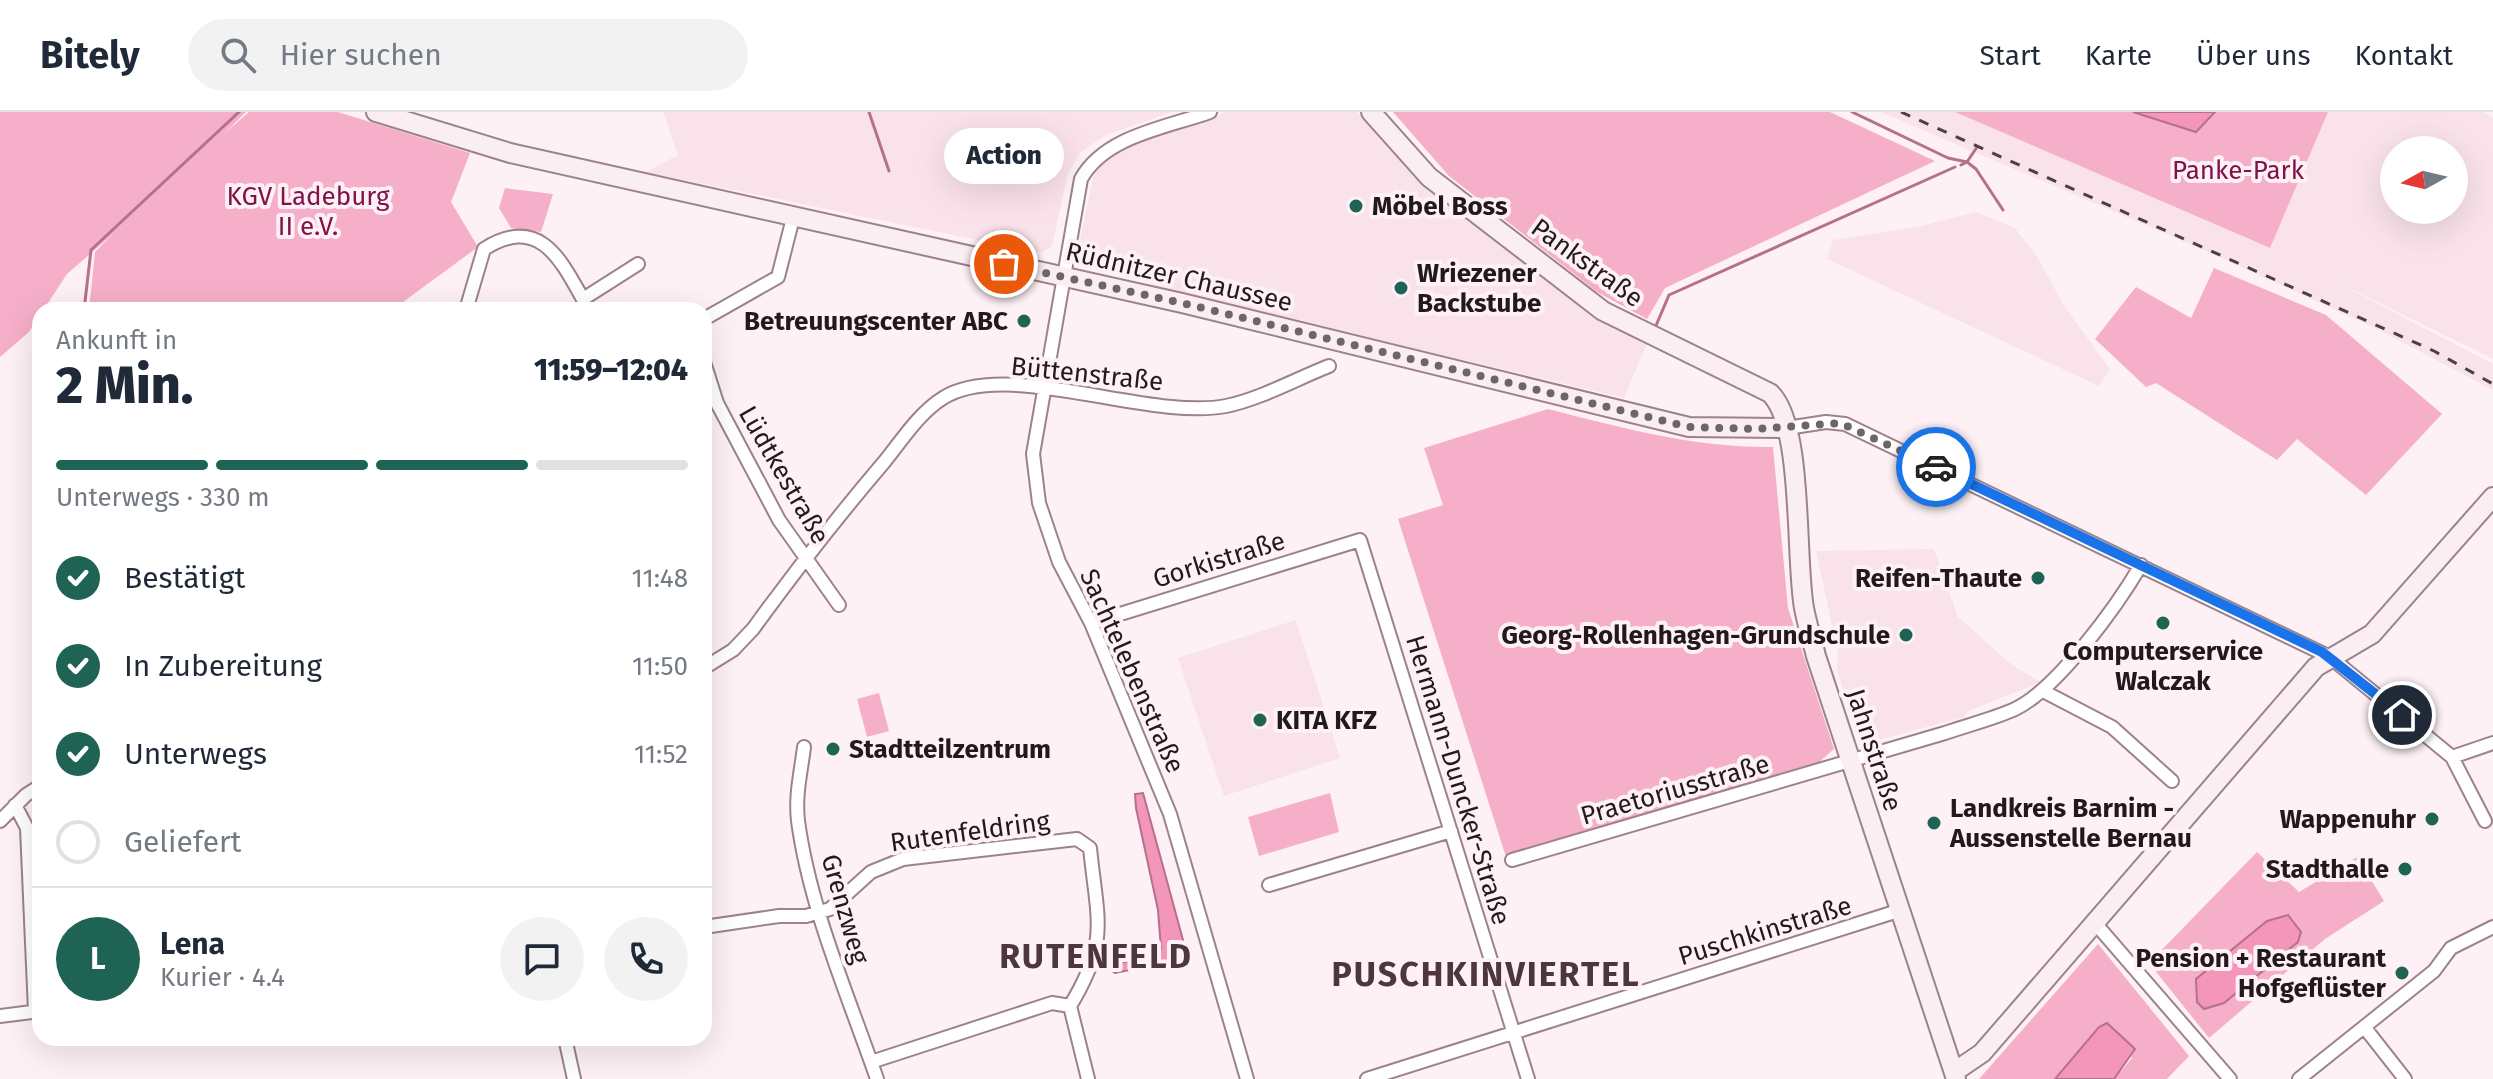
<!DOCTYPE html>
<html lang="de">
<head>
<meta charset="utf-8">
<style>
	:root { --surface:#fff; --page:#f2f2f3; --text:#1f2937; --muted:#747a83; --line:#e0e1e3; --accent:#1f6355 }
	body { margin:0; font-family:"Fira Sans",sans-serif; background:var(--page); color:var(--text); height:100vh; display:flex; flex-direction:column; font-size:30px; white-space:nowrap }
	* { box-sizing:border-box; margin:0 }
	p { font-size:26px; color:var(--muted) }
	.icon { flex:none; width:44px; height:44px; fill:none; stroke:currentColor; stroke-width:2; stroke-linecap:round; stroke-linejoin:round }
	.map { position:relative; flex:1; overflow:hidden }
	.drawer { position:absolute; left:32px; top:190px; width:680px; height:744px; display:flex; flex-direction:column; background:var(--surface); border-radius:24px; box-shadow:0 8px 32px #0002 }
	.drawer>* { flex:none }
	.needle { width:52px; rotate:262deg }
	.fabs { position:absolute; left:2380px; top:24px; display:grid; gap:16px }
	.fabs a { display:grid; place-items:center; width:88px; height:88px; border-radius:50%; background:var(--surface); box-shadow:0 8px 32px #0002; font-size:40px }
	.pin { position:absolute; display:grid; place-items:center; width:68px; height:68px; color:#fff; margin:-34px; border:4px solid #fff; border-radius:50%; box-shadow:0 2px 8px #0007 }
	.courier { position:absolute; display:grid; place-items:center; width:80px; height:80px; margin:-40px; border:6px solid #1a73e8; border-radius:50%; background:#fff; color:#222; box-shadow:0 2px 10px #0007 }
	.bubble { position:absolute; height:56px; border-radius:28px; background:var(--surface); box-shadow:0 8px 32px #0002; font-size:26px; font-weight:800; line-height:56px; text-align:center }
	.summary em { font-style:normal; font-weight:800 }
	.summary div { display:flex; flex-direction:column-reverse }
	.summary { display:flex; align-items:center; justify-content:space-between; height:136px; padding:0 24px }
	h1 { font-size:52px; font-weight:800; line-height:60px }
	.bar { display:grid; grid-template-columns:repeat(4,1fr); gap:12px 8px; align-content:center; height:96px; padding:0 24px }
	.bar i { height:10px; border-radius:6px; background:var(--line) }
	.bar .active { background:var(--accent) }
	.bar p { grid-column:span 4 }
	.line { display:flex; align-items:center; gap:20px; padding:0 24px; border-top:2px solid var(--line) }
	.line div { flex:1 }
	.round { display:grid; place-items:center; flex:none; width:84px; height:84px; border-radius:42px; background:var(--page) }
	ol { padding:0 24px; list-style:none }
	li { display:flex; align-items:center; gap:24px; height:88px }
	li p { margin-inline-start:auto }
	li .icon { padding:8px; border-radius:50%; background:var(--accent); color:#fff; stroke-width:4 }
	li:last-child { color:var(--muted) }
	li i { width:44px; height:44px; border:4px solid var(--line); border-radius:50% }
	header { display:flex; align-items:center; gap:48px; box-sizing:border-box; height:112px; padding:0 40px; background:var(--surface); border-bottom:2px solid var(--line) }
	header strong { font-size:38px }
	nav { display:flex; gap:44px; margin-inline-start:auto; font-size:28px }
	.search { width:560px; height:72px; background:var(--page); display:flex; align-items:center; gap:20px; box-sizing:border-box; padding:0 28px; border-radius:44px; color:var(--muted); font-size:30px }
	.map>svg:first-child { display:block }
	.built { fill:#fae2ea; fill-rule:evenodd }
	.green { fill:#f6afc9 }
	.water { fill:#f496ba; stroke:#b5708b; stroke-width:2 }
	.lines { fill:none; stroke-linecap:round; stroke-linejoin:round }
	.stream { stroke:#b5708b; stroke-width:3 }
	.street-casing { stroke:#9e828b; stroke-width:16 }
	.secondary-casing { stroke:#9e828b; stroke-width:22 }
	.street { stroke:#fff; stroke-width:12 }
	.secondary { stroke:#fbeef3; stroke-width:18 }
	.rail { stroke:#4b4144; stroke-width:3; stroke-dasharray:10 10; stroke-linecap:butt }
	.done { stroke:#6f6568; stroke-width:8; stroke-dasharray:0 14.4 }
	.route { stroke:#1a73e8; stroke-width:10 }
	.poi-dot { fill:#1f6355; stroke:#fdf1f5; stroke-width:3 }
	.labels { text-anchor:middle; dominant-baseline:central; stroke-width:8; stroke-linejoin:round; paint-order:stroke }
	.park-label { font-size:26px; fill:#81134c; stroke:#fdf1f5 }
	.poi-label { font-size:26px; font-weight:bold; fill:#23191c; stroke:#fdf1f5; text-anchor:end }
	.street-label { font-size:26px; fill:#23191c; stroke:#fdf1f5 }
	.district-label { font-size:34px; font-weight:bold; letter-spacing:2px; fill:#4e363f; stroke:#fdf1f5 }
</style>
</head>
<body>
<header>
<strong>Bitely</strong>
<div class="search"><svg class="icon" aria-label="search" viewBox="0 0 24 24"><circle cx="10" cy="10" r="6"/><path d="M15 15l6 6"/></svg>Hier suchen</div>
<nav><a>Start</a><a>Karte</a><a>Über uns</a><a>Kontakt</a></nav>
</header>
<div class="map">
<svg width="2493" height="967" viewBox="0 0 2493 967">
	<rect width="100%" height="100%" fill="#fdf1f5"/>
	<path class="built" d="M 663,0 L 1172,0 L 1106,23 L 1081,40 L 1068,61 L 1052,134 L 1041,141 L 646,60 L 678,43 Z
		M 1227,0 L 1357,0 L 1438,81 L 1585,197 L 1647,231 L 1624,286 L 1170,178 L 1110,159 L 1077,142 L 1095,57 L 1113,41 Z
		M 1881,0 L 1955,0 L 2269,136 L 2328,0 L 2483,0 L 2493,6 L 2493,247 L 2330,167 L 2493,252 L 2493,278 L 2381,219 L 2220,145 ZM 2394,38 L 2454,38 L 2454,98 L 2394,98 Z
		M 1976,100 L 2015,116 L 2038,146 L 2064,194 L 2110,257 L 2099,274 L 1827,147 L 1833,128 L 1917,115 Z
		M 1934,437 L 1958,505 L 2012,553 L 2041,570 L 1968,599 L 1964,605 L 1860,633 L 1837,558 L 1838,541 L 1816,439 Z
		M 1296,508 L 1340,646 L 1224,684 L 1178,546 Z"/>
	<path class="green" d="M 0,0 L 246,0 L 225,21 L 249,0 L 338,0 L 470,41 L 451,90 L 478,135 L 392,198 L 89,198 L 95,140 L 113,122 L 67,162 L 29,220 L 0,245 Z
		M 1393,0 L 1830,0 L 1935,49 L 1665,176 L 1647,207 L 1597,180 L 1449,64 Z
		M 1955,0 L 2328,0 L 2270,136 Z
		M 505,76 L 553,82 L 541,120 L 511,116 L 499,96 Z
		M 2214,156 L 2326,203 L 2442,302 L 2366,383 L 2297,327 L 2277,348 L 2156,271 L 2146,275 L 2095,227 L 2136,175 L 2191,206 Z
		M 1548,297 C 1623,316 1695,336 1773,335 L 1788,496 L 1834,637 L 1818,651 L 1506,745 L 1398,407 L 1443,393 L 1424,336 Z
		M 879,581 L 889,619 L 867,625 L 857,587 Z
		M 1330,681 L 1339,720 L 1259,744 L 1248,705 Z
		M 2257,740 L 2299,780 L 2357,745 L 2384,789 L 2325,827 L 2209,926 L 2149,851 Z
		M 2098,832 L 2189,944 L 2167,967 L 2114,967 L 2132,946 L 2106,911 L 2099,915 L 2055,967 L 1979,967 Z"/>
	<path class="water" d="M 2133,0 L 2215,0 L 2196,20 Z
		M 1143,681 L 1186,839 L 1160,852 L 1115,861 L 1111,858 L 1112,853 L 1154,843 L 1161,837 L 1158,798 L 1136,696 L 1135,682 Z
		M 2288,803 L 2301,820 L 2298,830 L 2224,891 L 2204,897 L 2197,890 L 2196,867 L 2267,809 Z
		M 2107,911 L 2135,937 L 2114,967 L 2055,967 L 2099,915 Z"/>
	<g class="lines">
		<path class="stream" d="M 869,0 L 889,59
			M 1852,0 L 1948,46 L 1967,50 L 1977,35
			M 1961,53 L 1967,50 L 1976,57 L 2003,98
			M 84,198 L 91,138 L 239,0
			M 1655,216 L 1669,183 L 1955,55
			M 34,631 L 40,582"/>
		<g class="street-casing">
			<path id="street" d="M 1210,0 C 1165,16 1105,24 1081,67 L 1033,342 L 1039,391 L 1059,450 L 1091,511 L 1170,702 L 1247,967
				M 583,187 L 638,152
				M 466,198 L 484,137 C 543,100 563,153 589,198
				M 704,207 L 778,165 L 793,106
				M 704,250 L 717,291 L 779,408 L 839,493
				M 1787,316 L 1826,310 L 1845,312 L 2330,545 L 2452,645 L 2485,709
				M 1091,511 L 1360,428 L 1528,967
				M 704,556 L 733,538 L 753,517 C 795,459 839,403 885,349 C 902,328 919,301 943,286 C 1006,246 1148,309 1226,294 C 1260,287 1296,267 1329,254
				M 2043,579 L 2112,615 L 2172,669
				M 804,635 C 801,660 795,683 798,709 C 810,797 848,883 877,967
				M 2452,645 L 2493,631
				M 15,693 L 27,716 L 35,899
				M 0,709 L 26,683 L 40,674
				M 1512,748 L 1945,621 C 1968,613 1993,607 2015,597 C 2057,577 2117,494 2141,453
				M 1269,773 L 1451,719
				M 2095,811 L 2230,967
				M 704,815 L 779,804 L 806,804 L 830,797 L 871,760 L 903,747 L 1077,727 L 1090,736 C 1097,807 1110,829 1070,894 L 1088,967
				M 0,904 L 40,899
				M 2365,916 L 2405,967
				M 565,926 L 574,967
				M 871,950 L 1052,891 L 1070,894
				M 1367,967 L 1901,798
				M 2299,967 L 2434,859 L 2451,836 L 2493,815"/>
		</g>
		<g class="secondary-casing">
			<path id="secondary" d="M 376,0 L 510,41 L 1182,191 L 1689,315 L 1787,316
				M 1371,0 L 1429,65 L 1603,199 L 1770,281 C 1804,313 1795,447 1804,496 C 1807,512 1812,528 1816,544 L 1956,967
				M 1954,960 L 1982,941 L 2316,555 L 2372,522 L 2493,385"/>
		</g>
		<use href="#street" class="street"/>
		<use href="#secondary" class="secondary"/>
		<path class="rail" d="M 1901,0 L 2434,239 L 2493,272"/>
	</g>
	<g class="lines">
		<path class="done" d="M 1004,152 L 1182,191 L 1689,315 L 1755,317 L 1840,311 L 1936,355"/>
		<path class="route" d="M 1936,355 L 2322,540 L 2402,603"/>
	</g>
	<g class="poi-dot">
		<circle cx="1356" cy="94" r="8"/>
		<circle cx="1401" cy="176" r="8"/>
		<circle cx="1024" cy="209" r="8"/>
		<circle cx="2038" cy="466" r="8"/>
		<circle cx="2163" cy="511" r="8"/>
		<circle cx="1906" cy="523" r="8"/>
		<circle cx="1260" cy="608" r="8"/>
		<circle cx="833" cy="637" r="8"/>
		<circle cx="2432" cy="707" r="8"/>
		<circle cx="1934" cy="711" r="8"/>
		<circle cx="2405" cy="757" r="8"/>
		<circle cx="2402" cy="861" r="8"/>
	</g>
	<g class="labels">
		<g class="park-label">
			<text x="2238" y="58">Panke-Park</text>
			<text x="308" y="84">KGV Ladeburg<tspan x="308" dy="30">II e.V.</tspan></text>
		</g>
		<g class="poi-label">
			<text x="1372" y="94" text-anchor="start">Möbel Boss</text>
			<text x="1417" y="161" text-anchor="start">Wriezener<tspan x="1417" dy="30">Backstube</tspan></text>
			<text x="1008" y="209">Betreuungscenter ABC</text>
			<text x="2022" y="466">Reifen-Thaute</text>
			<text x="1890" y="523">Georg-Rollenhagen-Grundschule</text>
			<text x="2163" y="539" text-anchor="middle">Computerservice<tspan x="2163" dy="30">Walczak</tspan></text>
			<text x="1276" y="608" text-anchor="start">KITA KFZ</text>
			<text x="849" y="637" text-anchor="start">Stadtteilzentrum</text>
			<text x="1950" y="696" text-anchor="start">Landkreis Barnim -<tspan x="1950" dy="30">Aussenstelle Bernau</tspan></text>
			<text x="2416" y="707">Wappenuhr</text>
			<text x="2389" y="757">Stadthalle</text>
			<text x="2386" y="846">Pension + Restaurant<tspan x="2386" dy="30">Hofgeflüster</tspan></text>
		</g>
		<g class="street-label">
			<text transform="translate(1587 151) rotate(36)">Pankstraße</text>
			<text transform="translate(1179 165) rotate(13)">Rüdnitzer Chaussee</text>
			<text transform="translate(1087 262) rotate(6)">Büttenstraße</text>
			<text transform="translate(784 363) rotate(60)">Lüdtkestraße</text>
			<text transform="translate(1219 448) rotate(-17)">Gorkistraße</text>
			<text transform="translate(1132 559) rotate(66)">Sachtelebenstraße</text>
			<text transform="translate(1874 638) rotate(72)">Jahnstraße</text>
			<text transform="translate(1458 668) rotate(73)">Hermann-Duncker-Straße</text>
			<text transform="translate(1675 678) rotate(-16)">Praetoriusstraße</text>
			<text transform="translate(970 720) rotate(-8)">Rutenfeldring</text>
			<text transform="translate(845 797) rotate(74)">Grenzweg</text>
			<text transform="translate(1765 819) rotate(-17)">Puschkinstraße</text>
		</g>
		<g class="district-label">
			<text x="1096" y="844">RUTENFELD</text>
			<text x="1486" y="862">PUSCHKINVIERTEL</text>
		</g>
	</g>
</svg>
<div class="fabs">
<a><svg class="needle" viewBox="-14 -14 28 28"><path d="M0-13l5 13h-10z" fill="#e53935"/><path d="M0 13l5-13h-10z" fill="#747a83"/></svg></a>
</div>
<div class="pin" style="left:1004px;top:152px;background:#ea580c"><svg class="icon" aria-label="bag" viewBox="0 0 24 24"><path d="M5 8h14l-1 12H6zM9 8a3 3 0 0 1 6 0"/></svg></div>
<div class="pin" style="left:2402px;top:603px;background:#1f2937"><svg class="icon" aria-label="home" viewBox="0 0 24 24"><path d="M3 11l9-7 9 7M6 9v11h12V9"/></svg></div>
<div class="courier" style="left:1936px;top:355px"><svg class="icon" aria-label="car" viewBox="0 0 24 24"><path d="M5 17H2v-5l4-1 3-4h7l3 4 3 1v5h-3M9 17h6M6 11h13"/><circle cx="7" cy="17" r="2"/><circle cx="17" cy="17" r="2"/></svg></div>
<div class="bubble" style="left:944px;top:16px;width:120px">Action</div>
<section class="drawer">
<div class="summary"><div><h1>2 Min.</h1><p>Ankunft in</p></div><em>11:59–12:04</em></div>
<div class="bar"><i class="active"></i><i class="active"></i><i class="active"></i><i></i><p>Unterwegs · 330 m</p></div>
<ol>
<li><svg class="icon" aria-label="check" viewBox="0 0 24 24"><path d="M5 12l5 5 9-10"/></svg>Bestätigt<p>11:48</p></li>
<li><svg class="icon" aria-label="check" viewBox="0 0 24 24"><path d="M5 12l5 5 9-10"/></svg>In Zubereitung<p>11:50</p></li>
<li><svg class="icon" aria-label="check" viewBox="0 0 24 24"><path d="M5 12l5 5 9-10"/></svg>Unterwegs<p>11:52</p></li>
<li><i></i>Geliefert</li>
</ol>
<div class="line" style="height:144px"><b class="round" style="background:var(--accent);color:#fff">L</b><div><b>Lena</b><p>Kurier · 4.4</p></div><a class="round"><svg class="icon" aria-label="chat" viewBox="0 0 24 24"><path d="M4 5h16v11H9l-5 4z"/></svg></a><a class="round"><svg class="icon" aria-label="phone" viewBox="0 0 24 24"><path d="M5 4h4l2 5-3 2q2 4 5 5l2-3 5 2v4C11 20 4 13 5 4z"/></svg></a></div>
</section>
</div>
</body>
</html>
